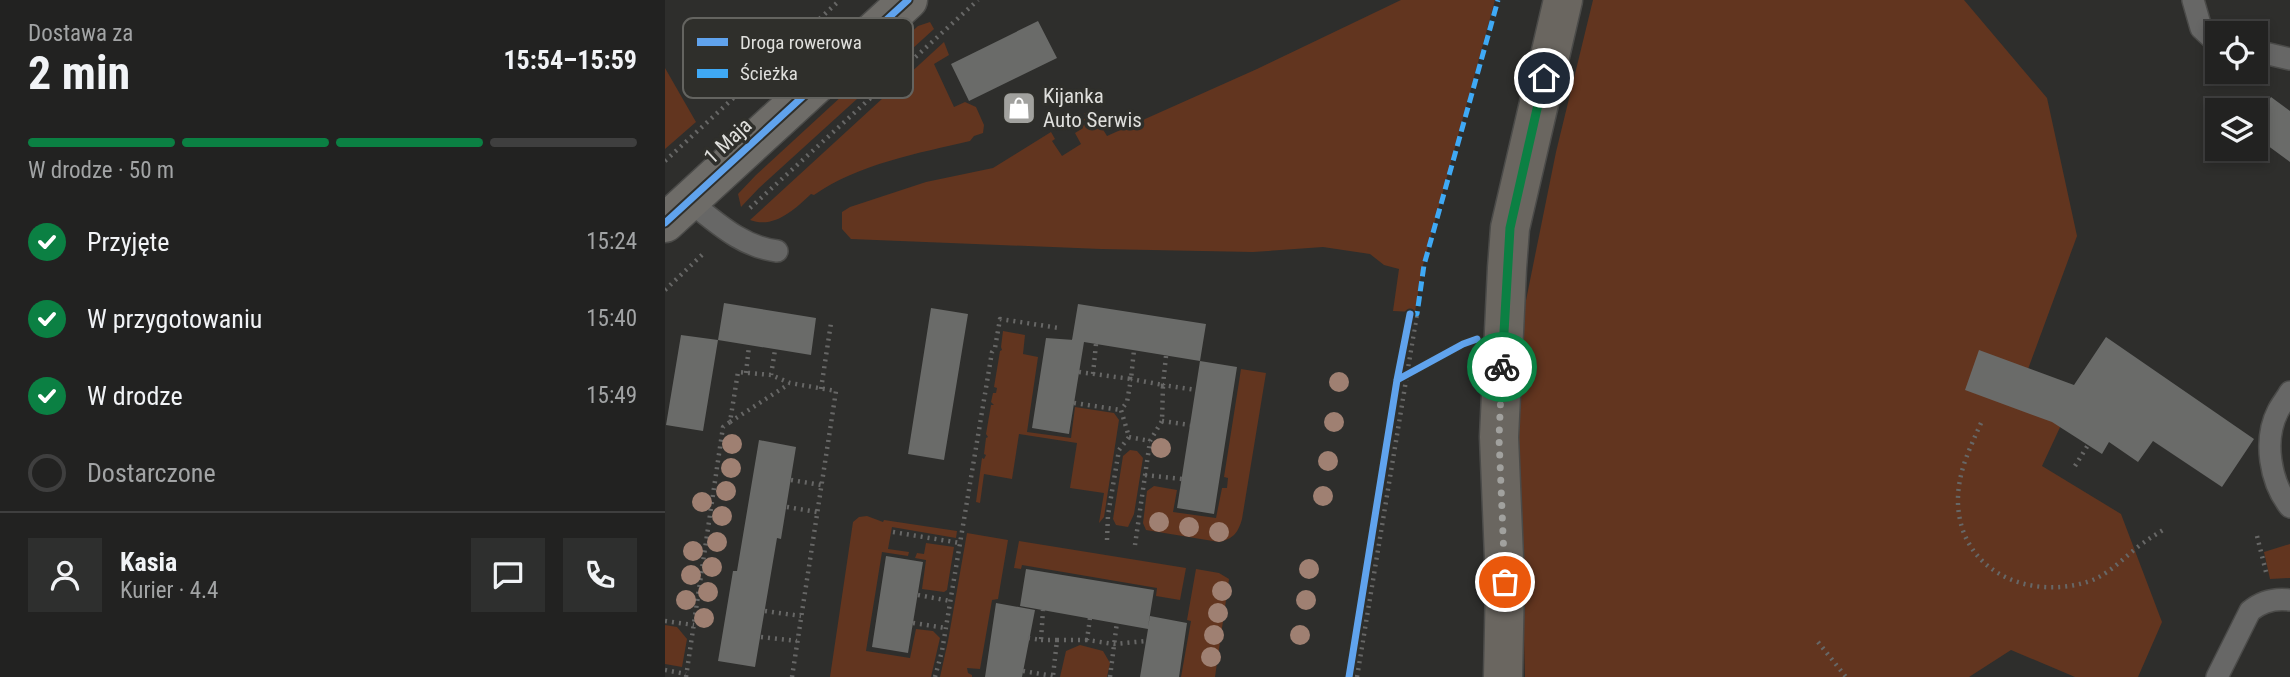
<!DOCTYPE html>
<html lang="pl">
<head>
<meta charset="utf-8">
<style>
	:root { --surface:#222221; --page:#2e2f2e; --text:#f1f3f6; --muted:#a2a4a5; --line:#3f3f3f; --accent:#0b8043 }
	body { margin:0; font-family:"Roboto Condensed",sans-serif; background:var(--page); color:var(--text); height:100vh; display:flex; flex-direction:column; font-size:26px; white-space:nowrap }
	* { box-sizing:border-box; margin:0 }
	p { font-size:23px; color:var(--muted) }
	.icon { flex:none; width:38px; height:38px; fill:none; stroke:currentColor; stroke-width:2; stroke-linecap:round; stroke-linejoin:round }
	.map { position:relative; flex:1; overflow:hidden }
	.drawer { display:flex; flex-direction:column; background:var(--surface); width:665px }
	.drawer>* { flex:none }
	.tools { position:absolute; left:1540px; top:21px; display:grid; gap:14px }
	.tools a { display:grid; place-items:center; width:63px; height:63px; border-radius:0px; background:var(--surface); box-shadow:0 4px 10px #0003,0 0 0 2px var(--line); font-size:35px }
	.pin { position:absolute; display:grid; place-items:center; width:60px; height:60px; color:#fff; margin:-30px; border:4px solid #fff; border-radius:50%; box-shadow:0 2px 7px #0007 }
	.courier { position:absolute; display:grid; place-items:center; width:70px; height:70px; margin:-35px; border:5px solid #0b8043; border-radius:50%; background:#fff; color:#222; box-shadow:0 2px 9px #0007 }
	.overview em { font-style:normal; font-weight:700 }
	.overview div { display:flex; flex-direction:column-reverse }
	.overview { display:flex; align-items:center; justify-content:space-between; height:119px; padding:0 28px }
	h1 { font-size:46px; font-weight:700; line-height:52px }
	.bar { display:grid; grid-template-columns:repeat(4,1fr); gap:10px 7px; align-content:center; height:84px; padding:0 28px }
	.bar i { height:9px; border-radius:5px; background:var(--line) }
	.bar .on { background:var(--accent) }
	.bar p { grid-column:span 4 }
	.line { display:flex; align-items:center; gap:18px; padding:0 28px; border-top:2px solid var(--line) }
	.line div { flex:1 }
	.round { display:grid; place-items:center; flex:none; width:74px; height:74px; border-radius:0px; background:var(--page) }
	ol { padding:0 28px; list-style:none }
	li { display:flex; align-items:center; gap:21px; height:77px }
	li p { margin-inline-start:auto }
	li .icon { padding:7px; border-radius:50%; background:var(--accent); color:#fff; stroke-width:4 }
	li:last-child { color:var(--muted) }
	li i { width:38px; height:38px; border:4px solid var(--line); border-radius:50% }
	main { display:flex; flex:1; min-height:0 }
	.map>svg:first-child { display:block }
	.green { fill:#62351f }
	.building { fill:#6a6b69 }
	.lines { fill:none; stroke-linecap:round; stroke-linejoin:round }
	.lane-casing { stroke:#4b4b49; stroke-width:24 }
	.secondary-casing { stroke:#4b4b49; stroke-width:41 }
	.primary-casing { stroke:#4b4b49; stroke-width:41 }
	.path { stroke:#676766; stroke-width:4.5; stroke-dasharray:2 5; stroke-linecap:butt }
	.lane { stroke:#676766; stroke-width:21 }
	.secondary { stroke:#6e6c68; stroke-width:38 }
	.primary { stroke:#6a6660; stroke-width:38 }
	.quiet { stroke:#3fa9f5; stroke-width:5; stroke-dasharray:10 5; stroke-linecap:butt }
	.cycleway-casing { stroke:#2f2f2b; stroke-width:11 }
	.cycleway { stroke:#60a3ed; stroke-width:7 }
	.tree { fill:#9f8072 }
	.done { stroke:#a1a19e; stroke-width:7; stroke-dasharray:0 12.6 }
	.route { stroke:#0b8043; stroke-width:9 }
	.labels { text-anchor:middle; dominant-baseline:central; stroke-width:7; stroke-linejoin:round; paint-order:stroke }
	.poi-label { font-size:21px; fill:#dfdfdc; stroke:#2f2f2b; text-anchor:start }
	.street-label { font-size:21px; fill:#dfdfdc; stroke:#2f2f2b }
	.key { fill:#2f2f2b; stroke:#646460; stroke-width:2 }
	.key-label { font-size:19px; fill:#dfdfdc }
</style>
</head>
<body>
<main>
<section class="drawer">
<div class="overview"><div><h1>2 min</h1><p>Dostawa za</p></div><em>15:54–15:59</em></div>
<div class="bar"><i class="on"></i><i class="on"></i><i class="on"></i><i></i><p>W drodze · 50 m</p></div>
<ol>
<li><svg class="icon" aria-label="check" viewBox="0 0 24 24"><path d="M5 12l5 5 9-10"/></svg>Przyjęte<p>15:24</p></li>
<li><svg class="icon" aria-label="check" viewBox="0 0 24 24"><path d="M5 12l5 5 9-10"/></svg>W przygotowaniu<p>15:40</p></li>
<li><svg class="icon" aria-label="check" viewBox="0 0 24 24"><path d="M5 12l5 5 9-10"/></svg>W drodze<p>15:49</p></li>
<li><i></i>Dostarczone</li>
</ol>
<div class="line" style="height:126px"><a class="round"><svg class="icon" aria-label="person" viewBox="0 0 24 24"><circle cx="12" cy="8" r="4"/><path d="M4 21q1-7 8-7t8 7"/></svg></a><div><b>Kasia</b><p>Kurier · 4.4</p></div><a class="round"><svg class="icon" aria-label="chat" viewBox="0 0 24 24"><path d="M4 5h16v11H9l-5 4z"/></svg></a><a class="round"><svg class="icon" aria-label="phone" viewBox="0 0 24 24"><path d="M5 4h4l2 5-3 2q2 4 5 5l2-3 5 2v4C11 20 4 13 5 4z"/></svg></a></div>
</section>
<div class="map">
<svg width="1625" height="677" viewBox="0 0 1625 677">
	<rect width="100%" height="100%" fill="#2e2e2c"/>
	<path class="green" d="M 736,0 L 830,0 L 757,269 L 750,312 L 728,311 L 734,269 L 719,265 L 705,254 L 658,247 L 588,252 L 436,249 L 186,239 L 177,229 L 177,212 L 185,207 L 261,182 L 328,168 L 386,132 L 390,139 L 387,141 L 397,156 L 416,144 L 410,133 L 418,128 L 415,122 L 422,117 L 419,113 L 429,115 L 442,136 L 592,69 Z
		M 928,0 L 1299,0 L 1382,98 L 1412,236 L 1359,380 L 1397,423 L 1377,466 L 1456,514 L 1497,622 L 1473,677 L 1410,677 L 1346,650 L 1304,677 L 860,677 L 853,415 L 856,325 L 891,152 Z
		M 265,22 L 269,29 L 94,188 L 76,207 L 73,194 L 91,175 L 253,26 Z
		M 279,42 L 284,55 L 269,64 L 289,107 L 300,102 L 311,107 L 319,125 L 318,133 L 309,136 L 305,141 C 254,153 193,164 149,195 L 146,194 C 129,210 109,229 85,220 Z
		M 0,68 L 31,122 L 0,149 Z
		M 338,331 L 360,335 L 358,354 L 373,357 L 362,432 L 406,438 L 410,407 L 449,413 L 454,420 L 439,517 L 434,523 L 439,493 L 405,488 L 412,443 L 354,434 L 347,479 L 319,474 L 315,503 L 311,502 L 317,458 L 319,459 L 321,455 L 319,454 L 321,438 L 323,437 L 321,434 L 326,405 L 329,405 L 326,402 L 328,393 L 331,393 L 332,388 L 329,387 L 335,351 L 337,350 L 336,347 Z
		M 576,369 L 601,373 L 577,519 C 573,533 568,539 554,542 L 481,530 L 478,523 L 482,491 L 489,486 L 512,490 L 508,512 L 551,518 L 557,488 L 562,488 L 563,478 L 559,477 Z
		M 465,450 L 472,451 L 478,458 L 469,514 L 463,527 L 451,525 L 448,519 L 458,456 Z
		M 202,516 L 218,522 L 219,520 L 292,531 L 291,538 L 227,527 L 223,549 L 244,552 L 243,556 L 217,552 L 201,651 L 245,658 L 251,629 L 268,631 L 275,638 L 266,677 L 165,677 L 188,522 L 194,517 Z
		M 302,533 L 343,540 L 333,599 L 327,600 L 315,669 L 302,668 L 303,673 L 307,675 L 307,677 L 275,677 L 283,641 Z
		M 354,541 L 521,568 L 515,600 L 491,596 L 492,588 L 357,565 L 356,569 L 349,568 Z
		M 261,543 L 289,547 L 282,590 L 279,592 L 257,589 L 261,560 L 250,558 L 252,553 L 259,554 Z
		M 1625,544 L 1625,578 L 1605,579 L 1599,552 Z
		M 531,569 L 554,573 L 564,579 L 550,677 L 516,677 L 526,621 L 522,620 Z
		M 0,625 L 12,627 L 22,639 L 17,667 L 0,664 Z
		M 415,645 L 438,651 L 445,663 L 442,677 L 395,677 L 401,651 Z"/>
	<path class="building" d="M 373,21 L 392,58 L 304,101 L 286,64 Z
		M 1606,97 L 1625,111 L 1625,162 L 1591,137 L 1591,119 Z
		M 59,303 L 151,318 L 146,355 L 53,340 Z
		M 413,304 L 541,324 L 535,361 L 419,342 L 404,434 L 367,428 L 381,338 L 409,340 L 407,340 Z
		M 266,308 L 303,314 L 279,460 L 243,454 Z
		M 16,335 L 53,340 L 38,431 L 1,425 Z
		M 1441,337 L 1589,439 L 1557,487 L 1488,441 L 1473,462 L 1444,442 L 1437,454 L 1387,422 L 1300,390 L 1314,350 L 1409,385 Z
		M 535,361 L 572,367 L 549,514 L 512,508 Z
		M 94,440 L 131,447 L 116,539 L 112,538 L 90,667 L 53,661 L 68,571 L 72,571 Z
		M 221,556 L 258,562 L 243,653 L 207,647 Z
		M 361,569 L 489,590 L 483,627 L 485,616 L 522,623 L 514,677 L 475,677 L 483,629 L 355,606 Z
		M 331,603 L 370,610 L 357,677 L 320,677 Z"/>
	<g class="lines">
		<g class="lane-casing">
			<path id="lane" d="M 1528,0 L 1536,28 L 1552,43
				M 1591,51 L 1625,59
				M 24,201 C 51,222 77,247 112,251
				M 1625,392 C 1621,399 1616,405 1613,411 C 1598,440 1605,482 1625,507
				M 1552,677 L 1585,611 C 1597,601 1610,598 1625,600"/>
		</g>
		<g class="secondary-casing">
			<path id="secondary" d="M 0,223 L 243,0"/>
		</g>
		<g class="primary-casing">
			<path id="primary" d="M 838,677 L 840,582 L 834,437 L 842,268 L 845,228 L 898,0"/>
		</g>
		<path class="path" d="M 0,161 L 175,0
			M 85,208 L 313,0
			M 0,290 L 40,252
			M 501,356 L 498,385 L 531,390
			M 414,372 L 466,379 L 469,350
			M 81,373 L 84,346
			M 428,374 L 431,344
			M 106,375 L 110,350
			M 156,389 L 166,323
			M 409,403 L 456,410
			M 497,421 L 525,425
			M 65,422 L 124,384
			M 1316,423 C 1304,450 1292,474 1293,504 C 1296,572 1364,600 1422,582 C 1444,575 1457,559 1474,546 C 1483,539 1492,534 1501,528
			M 464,437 L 485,441
			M 1410,466 L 1423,445
			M 480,475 L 517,479
			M 126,480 L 156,485
			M 122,507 L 152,512
			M 228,532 L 295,543
			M 1592,536 L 1601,572
			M 442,540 L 443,515 L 454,450 L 464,437 L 456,410 L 462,402 L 466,379 L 498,385 L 497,421 L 485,441 L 470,545
			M 253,595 L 285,601
			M 100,611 L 136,616
			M 425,618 L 422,640 L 449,644 L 481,641
			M 0,621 L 29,625
			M 248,623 L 281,628
			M 96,637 L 132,641
			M 363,638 L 376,640 L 378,610
			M 376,640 L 392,640 L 388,676
			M 392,640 L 422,640
			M 1153,642 L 1181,677
			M 0,670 L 21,674
			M 358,671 L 388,676
			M 21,677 L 58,427 L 65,422 L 73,372 L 106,375 L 125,383 L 171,391 L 127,677
			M 270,677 L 277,651 L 327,352 L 330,348 L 335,319 L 394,328
			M 445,677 L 452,622
			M 692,677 L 752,314"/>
		<use href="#lane" class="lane"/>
		<use href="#secondary" class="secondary"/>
		<use href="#primary" class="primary"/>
		<path class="quiet" d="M 745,314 L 752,314 L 759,265 L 833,0"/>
		<g class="cycleway-casing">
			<path id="cycleway" d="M 0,223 L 243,0
				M 732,380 L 798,344 L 812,339
				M 684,677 L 732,380 L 745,314"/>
		</g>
		<use href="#cycleway" class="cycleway"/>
	</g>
	<g class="tree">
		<circle cx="674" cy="382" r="10"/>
		<circle cx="669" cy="422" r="10"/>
		<circle cx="67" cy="444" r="10"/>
		<circle cx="496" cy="448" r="10"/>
		<circle cx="663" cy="461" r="10"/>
		<circle cx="66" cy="468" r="10"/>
		<circle cx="61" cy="491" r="10"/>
		<circle cx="658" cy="496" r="10"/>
		<circle cx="37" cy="502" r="10"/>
		<circle cx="57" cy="516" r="10"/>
		<circle cx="494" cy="522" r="10"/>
		<circle cx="524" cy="527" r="10"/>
		<circle cx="554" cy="532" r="10"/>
		<circle cx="52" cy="542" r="10"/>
		<circle cx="28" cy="551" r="10"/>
		<circle cx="47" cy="567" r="10"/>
		<circle cx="644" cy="569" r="10"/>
		<circle cx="26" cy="575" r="10"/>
		<circle cx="557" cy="591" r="10"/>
		<circle cx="43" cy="592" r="10"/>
		<circle cx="21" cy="600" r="10"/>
		<circle cx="641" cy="600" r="10"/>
		<circle cx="553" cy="613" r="10"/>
		<circle cx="39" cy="618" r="10"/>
		<circle cx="549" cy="635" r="10"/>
		<circle cx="635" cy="635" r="10"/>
		<circle cx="546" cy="657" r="10"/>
	</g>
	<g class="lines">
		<path class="done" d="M 837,367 L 834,438 L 840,582"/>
		<path class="route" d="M 837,367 L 845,228 L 879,78"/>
	</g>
	<defs>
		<g id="shop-square" transform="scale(1.75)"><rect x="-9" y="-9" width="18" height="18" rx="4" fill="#a1a19e" stroke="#2f2f2b"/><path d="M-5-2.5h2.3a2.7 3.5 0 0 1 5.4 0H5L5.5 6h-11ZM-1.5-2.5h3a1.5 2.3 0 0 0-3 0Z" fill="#fff"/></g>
	</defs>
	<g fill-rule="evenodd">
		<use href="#shop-square" x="354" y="108"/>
	</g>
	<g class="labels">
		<g class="poi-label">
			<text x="378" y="96">Kijanka<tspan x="378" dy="24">Auto Serwis</tspan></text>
		</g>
		<g class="street-label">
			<text transform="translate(63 141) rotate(-43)">1 Maja</text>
		</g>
	</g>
	<rect x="18" y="18" width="230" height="80" rx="10" class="key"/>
	<rect x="32" y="38" width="31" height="8" fill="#60a3ed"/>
	<rect x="32" y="69" width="31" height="9" fill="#3fa9f5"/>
	<g class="key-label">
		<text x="75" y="49">Droga rowerowa</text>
		<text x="75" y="80">Ścieżka</text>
	</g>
</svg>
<div class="tools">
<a><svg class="icon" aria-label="locate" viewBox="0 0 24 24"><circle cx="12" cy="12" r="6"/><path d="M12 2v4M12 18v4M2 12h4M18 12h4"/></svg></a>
<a><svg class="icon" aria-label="layers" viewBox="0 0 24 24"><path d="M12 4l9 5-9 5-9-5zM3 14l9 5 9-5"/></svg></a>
</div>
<div class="pin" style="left:840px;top:582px;background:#ea580c"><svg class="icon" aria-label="bag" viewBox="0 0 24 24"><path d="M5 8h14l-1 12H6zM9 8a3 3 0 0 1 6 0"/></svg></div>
<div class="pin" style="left:879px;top:78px;background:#1f2937"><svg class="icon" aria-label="home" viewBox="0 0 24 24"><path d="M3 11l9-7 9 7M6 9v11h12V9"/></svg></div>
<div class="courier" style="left:837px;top:367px"><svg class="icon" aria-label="bike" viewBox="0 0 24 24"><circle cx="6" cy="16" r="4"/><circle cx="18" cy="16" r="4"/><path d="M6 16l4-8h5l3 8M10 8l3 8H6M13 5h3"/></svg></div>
</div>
</main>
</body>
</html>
